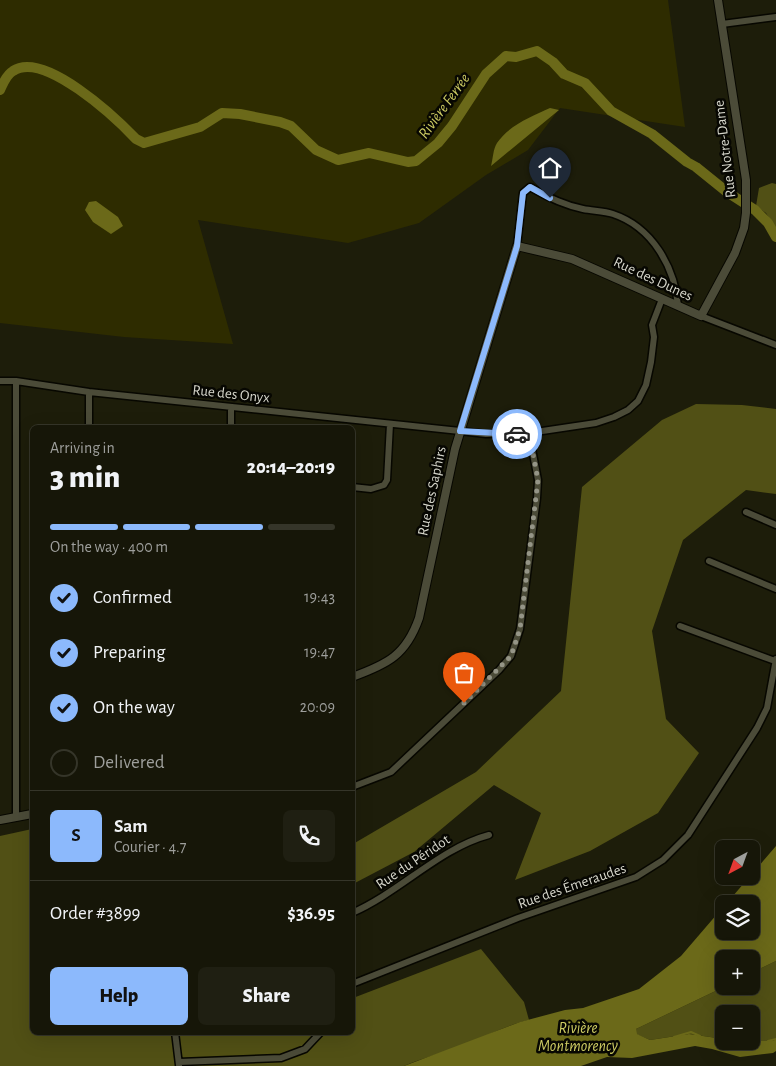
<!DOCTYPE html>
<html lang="en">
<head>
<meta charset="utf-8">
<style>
	:root { --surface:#161608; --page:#1f1f12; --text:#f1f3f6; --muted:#9e9f9c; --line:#353529; --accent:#8cb9fc }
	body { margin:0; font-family:"Alegreya Sans",sans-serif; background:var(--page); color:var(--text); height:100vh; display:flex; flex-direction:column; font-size:19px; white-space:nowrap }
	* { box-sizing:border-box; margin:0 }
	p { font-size:16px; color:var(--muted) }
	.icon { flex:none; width:28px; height:28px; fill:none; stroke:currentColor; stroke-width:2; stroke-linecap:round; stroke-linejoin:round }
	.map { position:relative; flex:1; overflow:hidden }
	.details { position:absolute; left:30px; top:425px; width:325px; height:610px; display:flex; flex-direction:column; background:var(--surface); border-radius:8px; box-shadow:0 5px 20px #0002,0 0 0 1px var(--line) }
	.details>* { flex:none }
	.needle { width:32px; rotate:221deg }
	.fabs { position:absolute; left:715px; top:840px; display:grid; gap:10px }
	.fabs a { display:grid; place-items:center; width:45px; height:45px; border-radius:8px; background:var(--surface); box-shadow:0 5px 20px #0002,0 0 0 1px var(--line); font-size:25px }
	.pin { position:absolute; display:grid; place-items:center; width:42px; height:42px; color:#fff; margin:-51px -21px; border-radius:50% 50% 50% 0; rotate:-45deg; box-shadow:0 0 5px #0007 }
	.pin .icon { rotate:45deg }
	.courier { position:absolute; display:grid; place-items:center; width:50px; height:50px; margin:-25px; border:4px solid #8cb9fc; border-radius:50%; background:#fff; color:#222; box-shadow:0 1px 6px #0007 }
	.summary em { font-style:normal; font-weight:800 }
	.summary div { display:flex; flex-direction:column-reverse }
	.summary { display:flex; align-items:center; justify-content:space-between; height:85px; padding:0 20px }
	h1 { font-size:32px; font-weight:800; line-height:38px }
	.bar { display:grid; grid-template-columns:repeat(4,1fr); gap:8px 5px; align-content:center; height:60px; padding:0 20px }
	.bar i { height:6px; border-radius:4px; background:var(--line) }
	.bar .on { background:var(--accent) }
	.bar p { grid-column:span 4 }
	.line { display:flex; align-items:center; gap:12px; padding:0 20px; border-top:1px solid var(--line) }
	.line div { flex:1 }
	.round { display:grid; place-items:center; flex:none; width:52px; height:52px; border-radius:8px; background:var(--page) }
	ol { padding:0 20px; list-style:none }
	li { display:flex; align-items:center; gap:15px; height:55px }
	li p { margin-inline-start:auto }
	li .icon { padding:5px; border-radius:50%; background:var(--accent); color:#111; stroke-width:4 }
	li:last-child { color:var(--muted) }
	li i { width:28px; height:28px; border:2px solid var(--line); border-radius:50% }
	.button { display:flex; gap:10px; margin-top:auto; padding:10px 20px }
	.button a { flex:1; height:58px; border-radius:8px; background:var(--accent); color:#111; font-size:20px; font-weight:800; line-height:58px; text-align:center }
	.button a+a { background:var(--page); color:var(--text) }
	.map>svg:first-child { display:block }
	.green { fill:#2e2c00 }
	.forest { fill:#515015 }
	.water { fill:#6b6919 }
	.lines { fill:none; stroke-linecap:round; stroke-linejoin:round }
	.stream { stroke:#6b6919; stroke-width:2 }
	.river { stroke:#6b6919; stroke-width:10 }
	.minor-casing { stroke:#070700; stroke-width:9 }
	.tertiary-casing { stroke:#070700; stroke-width:10 }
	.minor { stroke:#4b4b38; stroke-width:6 }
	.tertiary { stroke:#4b4b38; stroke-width:8 }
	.done { stroke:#959587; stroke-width:5; stroke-dasharray:0 9 }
	.route { stroke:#8cb9fc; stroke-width:6 }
	.labels { text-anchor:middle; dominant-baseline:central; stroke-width:5; stroke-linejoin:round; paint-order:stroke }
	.street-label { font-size:15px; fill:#d5d5ca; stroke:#070702 }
	.water-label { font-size:16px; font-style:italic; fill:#cecc63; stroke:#070702 }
</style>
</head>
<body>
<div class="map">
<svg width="776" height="1066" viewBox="0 0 776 1066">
	<rect width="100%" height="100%" fill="#1d1d0a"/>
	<path class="green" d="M 0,0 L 668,0 L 685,127 L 560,108 L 528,150 L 486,175 L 419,223 L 348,243 L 198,220 L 233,344 L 124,337 L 0,323 Z"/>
	<path class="forest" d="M 772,183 L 776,184 L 776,229 L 766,213 L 756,206 L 759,188 Z
		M 696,404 L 742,405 L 776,409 L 776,494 L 746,490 L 683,540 L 652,631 L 666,719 L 699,753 L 658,813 L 590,851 L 515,880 L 541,813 L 494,785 L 414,852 L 353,884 L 353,844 L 476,772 L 561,691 L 582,487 L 662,420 Z
		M 32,829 L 32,1032 L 352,1032 L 353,998 L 481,949 L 524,1002 L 529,1020 C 502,1026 478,1041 452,1049 C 435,1055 420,1059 404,1066 L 0,1066 L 0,836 Z
		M 776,961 L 776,1039 L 773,1041 L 742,1041 L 751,1041 L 751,1014 L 724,1014 L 724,1039 L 689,1034 L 650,1040 L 636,1034 L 636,1029 L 726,986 L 751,986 L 751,973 Z"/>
	<path class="water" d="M 550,108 L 559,110 L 491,166 C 493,159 493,149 497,143 C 508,126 532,116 550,108 Z
		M 96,201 L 118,217 L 123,226 L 111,234 L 93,222 L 85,210 L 89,202 Z
		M 776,846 L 776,961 L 751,973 L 751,959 L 724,959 L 724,986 L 726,986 L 636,1029 L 637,1034 L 650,1040 L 689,1034 L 724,1039 L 724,1041 L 773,1041 L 776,1039 L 776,1051 L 773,1053 L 740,1057 L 712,1049 L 695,1046 L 632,1058 L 607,1057 L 581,1066 L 404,1066 L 520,1022 L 565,1010 L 583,1008 L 639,989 L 681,956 L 724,906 L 724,931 L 751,931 L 751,904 L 726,904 Z"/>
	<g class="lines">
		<path class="stream" d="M 674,1037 L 691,1032 L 700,1036
			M 768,1041 L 776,1039"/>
		<path class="river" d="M 0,90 C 3,84 6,75 13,71 C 44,50 116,118 136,139 L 144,143 L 200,127 L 222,113 L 240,114 L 280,122 L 291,126 L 316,150 L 338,160 L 369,153 L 408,162 L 416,161 L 438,143 L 452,126 L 486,74 L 506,56 L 516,57 L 537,51 L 553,62 L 564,74 L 585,83 L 611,111 L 652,134 L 687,162 L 696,167 L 727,192 L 755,210 L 768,223 L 776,237"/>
		<g class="minor-casing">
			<path id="minor" d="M 722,24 L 776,17
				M 517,246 L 523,193 L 530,187 C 547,197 563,205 583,209 C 593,211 604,211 613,214 C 652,227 675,267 678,306
				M 701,316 L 776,345
				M 0,381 L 16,381 L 89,392 L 460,431 L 486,434 L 529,433 L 596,423 L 614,417 L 628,410 L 638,401 L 646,385 L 651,362 L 654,337 L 652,325 L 662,299
				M 16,381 L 16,816
				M 89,392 L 89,428
				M 231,407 L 231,428
				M 352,487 L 371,489 L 384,485 L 387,480 L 390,424
				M 746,512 L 776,525
				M 709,561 L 776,589
				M 680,626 L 775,661
				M 352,787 L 391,772 L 499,670 L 511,656 L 520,629 L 537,498 L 538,480 L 529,433
				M 352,913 C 400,892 440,848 489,835
				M 352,984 L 518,918 L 636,877 L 663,860 L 688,835 L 757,728 L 767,708 L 776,659
				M 175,1032 L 179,1065
				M 179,1062 L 281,1058 L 305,1049 L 321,1032"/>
		</g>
		<g class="tertiary-casing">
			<path id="tertiary" d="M 352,677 C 388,664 406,655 419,618 L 455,449 L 517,246 L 572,259 L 701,316 L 735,253 L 744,228 L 746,213 L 746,180 L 718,0
				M 0,820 L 32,814"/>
		</g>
		<use href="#minor" class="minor"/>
		<use href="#tertiary" class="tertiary"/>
	</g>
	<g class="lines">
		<path class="done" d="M 464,703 L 511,656 L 520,629 L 538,480 L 529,433 L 517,434"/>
		<path class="route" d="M 517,434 L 460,431 L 517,246 L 523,193 L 530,187 L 550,198"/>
	</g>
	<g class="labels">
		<g class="street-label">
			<text transform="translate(725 149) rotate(-97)">Rue Notre-Dame</text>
			<text transform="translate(653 279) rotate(25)">Rue des Dunes</text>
			<text transform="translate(231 394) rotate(6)">Rue des Onyx</text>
			<text transform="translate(432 491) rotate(-78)">Rue des Saphirs</text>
			<text transform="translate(413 862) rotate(-34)">Rue du Péridot</text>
			<text transform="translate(572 886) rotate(-19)">Rue des Émeraudes</text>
		</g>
		<g class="water-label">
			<text transform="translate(444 106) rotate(-54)">Rivière Ferrée</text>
			<text x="578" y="1028">Rivière<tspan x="578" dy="18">Montmorency</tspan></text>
		</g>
	</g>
</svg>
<div class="fabs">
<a><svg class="needle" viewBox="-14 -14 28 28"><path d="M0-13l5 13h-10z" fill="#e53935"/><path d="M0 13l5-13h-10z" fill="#9e9f9c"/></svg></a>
<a><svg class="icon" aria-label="layers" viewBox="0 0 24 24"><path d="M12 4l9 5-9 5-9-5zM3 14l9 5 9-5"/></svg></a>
<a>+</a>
<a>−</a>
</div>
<div class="pin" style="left:464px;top:703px;background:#ea580c"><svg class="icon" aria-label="bag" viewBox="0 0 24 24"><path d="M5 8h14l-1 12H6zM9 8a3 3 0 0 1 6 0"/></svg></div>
<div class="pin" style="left:550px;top:198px;background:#1f2937"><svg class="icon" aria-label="home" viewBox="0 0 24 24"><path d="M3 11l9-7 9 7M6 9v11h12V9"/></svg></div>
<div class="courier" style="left:517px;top:434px"><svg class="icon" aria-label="car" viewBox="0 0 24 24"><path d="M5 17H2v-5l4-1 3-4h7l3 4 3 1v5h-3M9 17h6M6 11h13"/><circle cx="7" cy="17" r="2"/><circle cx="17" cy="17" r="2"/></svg></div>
<section class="details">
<div class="summary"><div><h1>3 min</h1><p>Arriving in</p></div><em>20:14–20:19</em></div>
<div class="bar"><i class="on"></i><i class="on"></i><i class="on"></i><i></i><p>On the way · 400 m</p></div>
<ol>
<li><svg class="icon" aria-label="check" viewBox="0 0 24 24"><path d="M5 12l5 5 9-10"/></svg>Confirmed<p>19:43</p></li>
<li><svg class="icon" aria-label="check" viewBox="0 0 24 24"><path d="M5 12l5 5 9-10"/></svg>Preparing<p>19:47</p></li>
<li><svg class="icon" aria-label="check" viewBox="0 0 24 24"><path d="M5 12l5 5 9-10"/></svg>On the way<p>20:09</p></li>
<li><i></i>Delivered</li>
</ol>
<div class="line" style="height:90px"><b class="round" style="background:var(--accent);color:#111">S</b><div><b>Sam</b><p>Courier · 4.7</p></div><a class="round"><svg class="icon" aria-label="phone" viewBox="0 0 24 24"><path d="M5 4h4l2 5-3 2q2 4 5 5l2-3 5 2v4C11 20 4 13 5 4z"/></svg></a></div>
<div class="line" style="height:65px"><div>Order #3899</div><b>$36.95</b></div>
<div class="button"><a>Help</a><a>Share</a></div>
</section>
</div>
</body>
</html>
